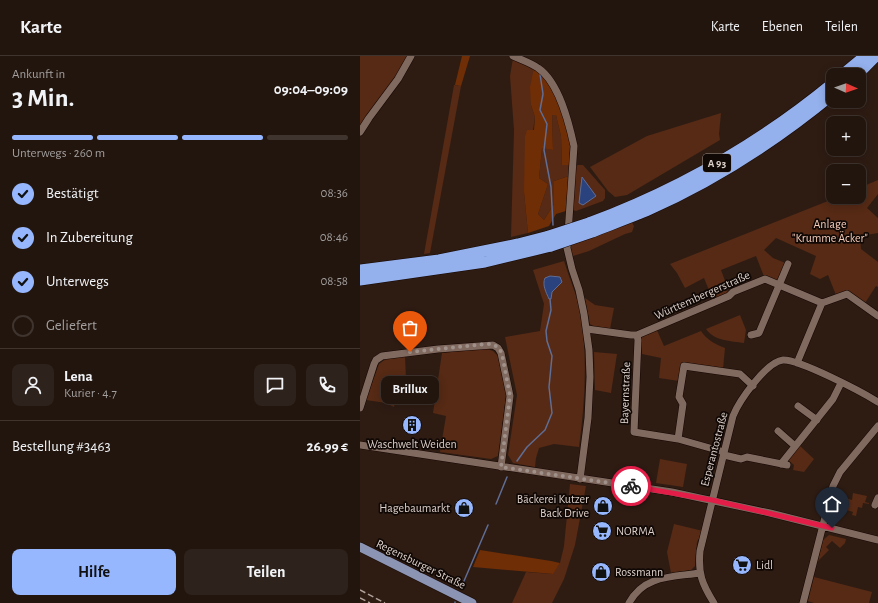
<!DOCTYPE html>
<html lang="de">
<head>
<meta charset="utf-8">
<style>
	:root { --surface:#22150e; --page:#2e221c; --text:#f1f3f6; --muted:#a29f9e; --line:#3f342e; --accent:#96b6fd }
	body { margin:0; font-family:"Alegreya Sans",sans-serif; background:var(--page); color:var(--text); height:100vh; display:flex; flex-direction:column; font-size:15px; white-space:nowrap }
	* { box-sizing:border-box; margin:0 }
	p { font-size:13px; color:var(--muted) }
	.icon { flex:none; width:22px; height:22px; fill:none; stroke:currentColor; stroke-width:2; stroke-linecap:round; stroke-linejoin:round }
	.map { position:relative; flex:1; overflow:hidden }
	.side { display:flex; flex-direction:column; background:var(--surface); width:360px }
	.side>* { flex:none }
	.needle { width:26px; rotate:92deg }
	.controls { position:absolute; left:466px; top:12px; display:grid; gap:8px }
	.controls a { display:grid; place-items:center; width:40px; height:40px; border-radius:8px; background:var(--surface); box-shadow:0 2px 10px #0003,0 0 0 1px var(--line); font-size:20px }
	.pin { position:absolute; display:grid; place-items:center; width:34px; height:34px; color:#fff; margin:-41px -17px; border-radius:50% 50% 50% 0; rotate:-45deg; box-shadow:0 0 4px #0007 }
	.pin .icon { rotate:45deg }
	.courier { position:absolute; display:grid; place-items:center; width:40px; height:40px; margin:-20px; border:3px solid #e11d48; border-radius:50%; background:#fff; color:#222; box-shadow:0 1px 5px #0007 }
	.bubble { position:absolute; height:28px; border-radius:8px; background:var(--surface); box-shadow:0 2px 10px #0003,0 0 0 1px var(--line); font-size:13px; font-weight:700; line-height:28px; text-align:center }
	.head em { font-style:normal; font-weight:700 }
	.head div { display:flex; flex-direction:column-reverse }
	.head { display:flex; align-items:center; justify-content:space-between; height:68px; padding:0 12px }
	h1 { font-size:26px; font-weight:700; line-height:30px }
	.bar { display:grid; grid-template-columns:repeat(4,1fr); gap:6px 4px; align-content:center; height:48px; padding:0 12px }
	.bar i { height:5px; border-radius:3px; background:var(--line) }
	.bar .on { background:var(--accent) }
	.bar p { grid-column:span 4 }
	.line { display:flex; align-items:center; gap:10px; padding:0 12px; border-top:1px solid var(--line) }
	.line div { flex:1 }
	.round { display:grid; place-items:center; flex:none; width:42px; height:42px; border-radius:8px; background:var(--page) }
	ol { padding:0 12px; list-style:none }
	li { display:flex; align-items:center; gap:12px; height:44px }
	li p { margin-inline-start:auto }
	li .icon { padding:4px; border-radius:50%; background:var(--accent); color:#111; stroke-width:4 }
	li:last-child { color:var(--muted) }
	li i { width:22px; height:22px; border:2px solid var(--line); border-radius:50% }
	.action { display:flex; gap:8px; margin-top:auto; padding:8px 12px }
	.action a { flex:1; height:46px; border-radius:8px; background:var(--accent); color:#111; font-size:16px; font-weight:700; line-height:46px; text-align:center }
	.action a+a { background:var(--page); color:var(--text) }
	header { display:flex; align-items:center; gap:24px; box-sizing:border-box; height:56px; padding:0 20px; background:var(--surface); border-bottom:1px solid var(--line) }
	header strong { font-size:19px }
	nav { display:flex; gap:22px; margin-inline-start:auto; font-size:14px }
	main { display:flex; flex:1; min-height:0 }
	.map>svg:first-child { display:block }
	.green { fill:#562a15 }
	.forest { fill:#702e07 }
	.water { fill:#2a427d; stroke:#606d94 }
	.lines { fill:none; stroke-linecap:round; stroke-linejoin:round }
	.stream { stroke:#606d94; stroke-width:1.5 }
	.minor-casing { stroke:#150602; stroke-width:8 }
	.major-casing { stroke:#150602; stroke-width:10 }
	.highway-casing { stroke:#150602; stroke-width:12 }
	.minor { stroke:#80695f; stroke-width:7 }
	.major { stroke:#8c94b4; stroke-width:9 }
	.highway { stroke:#94b0ed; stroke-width:11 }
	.rail { stroke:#b0a29b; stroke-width:1.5; stroke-dasharray:6 3; stroke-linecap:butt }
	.highway-bridge-casing { stroke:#150602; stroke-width:12; stroke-linecap:butt }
	.highway-bridge { stroke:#94b0ed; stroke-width:11 }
	.done { stroke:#a0918a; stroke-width:4; stroke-dasharray:0 7.2 }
	.route { stroke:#e11d48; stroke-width:5 }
	.labels { text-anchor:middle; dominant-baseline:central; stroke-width:3.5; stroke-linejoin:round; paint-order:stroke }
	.shield { fill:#100805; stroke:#a0948f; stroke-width:1 }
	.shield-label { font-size:11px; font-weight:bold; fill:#ddd0ca }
	.park-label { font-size:12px; fill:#f6cdba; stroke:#100805 }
	.street-label { font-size:12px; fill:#ddd0ca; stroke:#100805 }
	.poi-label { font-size:12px; fill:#ddd0ca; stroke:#100805; text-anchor:start }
</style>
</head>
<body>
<header>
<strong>Karte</strong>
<nav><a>Karte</a><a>Ebenen</a><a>Teilen</a></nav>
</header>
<main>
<section class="side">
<div class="head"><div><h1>3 Min.</h1><p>Ankunft in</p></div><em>09:04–09:09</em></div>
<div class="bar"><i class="on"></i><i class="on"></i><i class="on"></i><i></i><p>Unterwegs · 260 m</p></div>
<ol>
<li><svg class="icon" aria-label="check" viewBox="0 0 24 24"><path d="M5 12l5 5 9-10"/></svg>Bestätigt<p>08:36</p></li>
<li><svg class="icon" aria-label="check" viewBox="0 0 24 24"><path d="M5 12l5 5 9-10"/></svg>In Zubereitung<p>08:46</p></li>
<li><svg class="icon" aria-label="check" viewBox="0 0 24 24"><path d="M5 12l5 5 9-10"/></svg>Unterwegs<p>08:58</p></li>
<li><i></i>Geliefert</li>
</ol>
<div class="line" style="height:72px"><a class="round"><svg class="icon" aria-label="person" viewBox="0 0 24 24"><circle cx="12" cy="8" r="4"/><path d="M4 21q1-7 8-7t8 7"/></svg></a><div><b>Lena</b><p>Kurier · 4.7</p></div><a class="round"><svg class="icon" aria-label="chat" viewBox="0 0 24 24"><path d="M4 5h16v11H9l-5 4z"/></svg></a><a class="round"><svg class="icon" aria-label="phone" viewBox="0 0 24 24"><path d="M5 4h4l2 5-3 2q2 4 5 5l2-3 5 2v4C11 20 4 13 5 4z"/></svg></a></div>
<div class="line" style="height:52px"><div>Bestellung #3463</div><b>26.99 €</b></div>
<div class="action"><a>Hilfe</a><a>Teilen</a></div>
</section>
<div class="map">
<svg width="518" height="547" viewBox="0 0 518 547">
	<rect width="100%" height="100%" fill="#2e1c13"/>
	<path class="green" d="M 0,0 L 51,0 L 0,76 Z
		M 153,2 L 174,12 L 171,49 L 175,61 L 164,136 L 168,177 L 151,181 L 154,74 L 150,20 Z
		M 94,29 L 101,30 L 70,197 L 64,198 Z
		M 361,57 L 359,78 L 360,84 L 267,139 L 255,141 L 248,135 L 230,111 L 287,80 Z
		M 192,59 L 196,59 L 201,80 L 202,109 L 210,109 L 209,120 L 194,125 L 194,148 L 184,164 L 178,158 L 188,128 L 179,122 L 182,91 L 193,94 Z
		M 218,109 L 223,109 L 245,134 L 245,142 L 243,145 L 216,155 L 213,154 L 214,111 Z
		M 518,124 L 518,138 L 507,152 L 518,162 L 518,177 L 500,180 L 501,193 L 518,206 L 518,231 L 516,230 L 505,247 L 487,234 L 476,239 L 468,219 L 460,223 L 450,218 L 456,200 L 416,182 L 404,194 L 413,202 L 428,208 L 419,229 L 405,223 L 396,200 L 361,214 L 368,233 L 366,239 L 353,244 L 344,222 L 325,232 L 317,217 L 310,208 L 478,141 L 499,141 L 499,132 Z
		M 271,165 L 274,170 L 272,176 L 265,178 L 229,195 L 213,200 L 211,198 L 210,188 Z
		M 204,205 C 209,222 217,239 220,255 C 228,300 225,346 219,391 L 194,388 L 179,392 L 176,402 L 175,411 L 153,407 L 148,399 L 157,339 L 145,281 L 180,275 L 184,248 L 173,214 Z
		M 225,242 L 235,249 L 254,252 L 250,273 L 236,272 L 230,268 Z
		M 380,259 L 386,274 L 384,287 C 371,285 354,285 346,273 Z
		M 296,272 L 304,290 L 341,275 C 347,284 355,288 365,292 L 363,313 L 322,307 L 319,325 L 299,322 L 301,302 L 282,298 L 282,279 Z
		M 125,292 L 133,295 L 138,300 L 146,339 L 138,400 L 131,403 L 80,396 L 86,360 L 73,357 L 82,297 Z
		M 234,296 L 257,298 L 251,337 L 235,334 Z
		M 45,300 L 46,323 L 43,347 L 35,347 L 34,351 L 26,347 L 6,344 L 19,308 L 26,303 Z
		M 439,389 L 454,403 L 444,416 L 433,414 L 434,409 L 427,403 Z
		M 300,403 L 327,408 L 323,431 L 296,427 Z
		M 210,428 L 226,430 L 215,489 L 204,523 L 192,547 L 152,547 L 166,516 L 192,518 L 200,507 L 204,490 Z
		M 493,437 L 507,440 L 505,446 L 509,447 L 509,448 L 503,447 L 502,452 L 498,451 L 496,460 L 492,459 L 493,456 L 487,454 L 485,458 L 482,457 L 484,451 L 476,449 L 477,445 L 487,448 L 487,445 L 478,442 L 478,440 L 492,444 Z
		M 314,468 L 343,475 L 337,486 L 335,510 L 331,514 L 311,517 L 307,496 Z
		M 469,479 L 486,483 L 485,487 L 480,492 L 472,485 L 466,491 L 469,494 L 458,505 L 463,484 Z
		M 454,521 L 512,536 L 509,547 L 454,547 L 448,545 Z"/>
	<path class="forest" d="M 102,0 L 110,0 L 101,30 L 95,29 Z
		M 174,12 L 186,22 L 198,42 L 211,90 L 210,109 L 202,109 L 201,80 L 196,59 L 192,59 L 193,94 L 182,92 L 179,122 L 188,128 L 178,158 L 184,164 L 194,148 L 194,125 L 209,120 L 206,155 L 196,158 L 189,170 L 168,177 L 164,136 L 165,81 L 167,74 L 174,74 L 175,61 L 171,49 L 170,31 Z
		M 120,494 L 191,505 L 200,507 L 193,518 L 113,511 Z"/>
	<path class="water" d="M 222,121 L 236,140 L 223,149 L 219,147 Z
		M 190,220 L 200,221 L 202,226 L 192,236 L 191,243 L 189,243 C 186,236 182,229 185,222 Z"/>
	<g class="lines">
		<path class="stream" d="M 180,18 L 183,38 L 180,54 L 187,68 L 184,94 L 191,131 L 193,169
			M 157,405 L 167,391 L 185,374 L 192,357 L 189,331 L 192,300 L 187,285 L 186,275 L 191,254 L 190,243
			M 136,448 L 147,421
			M 101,532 L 128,469
			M 95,547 L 95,546"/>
		<g class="minor-casing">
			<path id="minor" d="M 153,0 C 162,4 171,7 178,12 C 199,26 209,67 214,90 L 207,192 L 212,213 L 219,234 L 224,258 L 229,294 L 230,321 L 228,362 L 220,423
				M 0,76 L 9,62 L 38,23 L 51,0
				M 462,247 L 487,238 L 518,260
				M 227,273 L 271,279 L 277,279 L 369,240 L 373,236 L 405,223 L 462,247
				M 277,279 L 278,284 L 274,376 L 318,383 L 364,396
				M 391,279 L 399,277 L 428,208
				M 437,307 L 462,247
				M 438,350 L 457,364
				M 0,352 L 14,308 L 16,304 L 22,300 L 78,293 L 133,289 L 138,292 L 141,297 L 150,340 L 141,411
				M 418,375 L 435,390
				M 318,383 L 323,348 L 319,341 L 324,310 L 380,318 L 393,330
				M 0,389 L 312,436 L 410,457 L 518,484
				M 364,399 L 381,403 L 387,401 L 427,409
				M 421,408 L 473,343 L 481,327
				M 515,449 L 518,442
				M 269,547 C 284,519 312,521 340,517
				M 354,547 C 342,528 338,518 340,495 L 373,360 C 379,345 406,306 423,304 C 439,303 502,336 518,346
				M 443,547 L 473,430 L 480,416 L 518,370"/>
		</g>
		<g class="major-casing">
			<path id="major" d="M 0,491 L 112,547"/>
		</g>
		<g class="highway-casing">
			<path id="highway" d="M 482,19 L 505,0
				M 497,19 L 516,0
				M 229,167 C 318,134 400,87 473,27
				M 232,176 C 250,169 269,162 286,155 C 354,125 416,85 473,38
				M 0,214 L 79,204 L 158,188 L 189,180
				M 0,224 L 125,206 L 191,190"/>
		</g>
		<use href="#minor" class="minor"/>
		<use href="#major" class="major"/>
		<use href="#highway" class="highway"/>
		<path class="rail" d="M 0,534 L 25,547
			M 0,542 L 10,547"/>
		<g class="highway-bridge-casing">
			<path id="highway-bridge" d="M 189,180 L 229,167
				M 191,190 L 232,176"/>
		</g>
		<use href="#highway-bridge" class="highway-bridge"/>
	</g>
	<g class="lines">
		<path class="done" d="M 50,296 L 126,288 C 134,288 139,290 142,298 L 150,340 L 141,411 L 271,430"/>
		<path class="route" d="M 271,430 L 352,444 L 472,472"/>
	</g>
	<defs>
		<g id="building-disc" transform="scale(1)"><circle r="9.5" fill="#96b6fd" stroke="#100805"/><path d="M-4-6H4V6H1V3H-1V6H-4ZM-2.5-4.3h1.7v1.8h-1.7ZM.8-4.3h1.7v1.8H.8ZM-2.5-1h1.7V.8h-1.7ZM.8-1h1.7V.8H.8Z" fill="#111"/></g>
		<g id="shop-disc" transform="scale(1)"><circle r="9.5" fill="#96b6fd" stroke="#100805"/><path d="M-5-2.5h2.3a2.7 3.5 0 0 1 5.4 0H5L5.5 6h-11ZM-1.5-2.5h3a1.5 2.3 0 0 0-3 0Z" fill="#111"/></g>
		<g id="supermarket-disc" transform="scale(1)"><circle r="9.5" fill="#96b6fd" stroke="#100805"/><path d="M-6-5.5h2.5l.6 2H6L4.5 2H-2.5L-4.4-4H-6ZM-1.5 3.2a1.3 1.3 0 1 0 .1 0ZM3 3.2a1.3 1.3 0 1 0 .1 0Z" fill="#111"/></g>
	</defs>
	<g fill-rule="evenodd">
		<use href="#building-disc" x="52" y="369"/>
		<use href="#shop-disc" x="243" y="450"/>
		<use href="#shop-disc" x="104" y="452"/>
		<use href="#supermarket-disc" x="242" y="475"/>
		<use href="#supermarket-disc" x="382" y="509"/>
		<use href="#shop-disc" x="241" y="516"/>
	</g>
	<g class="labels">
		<rect class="shield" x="343" y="98" width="28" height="18" rx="3"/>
		<g class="shield-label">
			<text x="357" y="107">A 93</text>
		</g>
		<g class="park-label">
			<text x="470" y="168">Anlage<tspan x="470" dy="14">"Krumme Äcker"</tspan></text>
		</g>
		<g class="street-label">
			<text transform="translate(342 239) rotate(-24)">Württembergerstraße</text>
			<text transform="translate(265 337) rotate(-88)">Bayernstraße</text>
			<text transform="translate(354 393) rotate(-75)">Esperantostraße</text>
			<text transform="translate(61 508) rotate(26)">Regensburger Straße</text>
		</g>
		<g class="poi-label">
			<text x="52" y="388" text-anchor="middle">Waschwelt Weiden</text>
			<text x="229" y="443" text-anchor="end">Bäckerei Kutzer<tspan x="229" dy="14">Back Drive</tspan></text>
			<text x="90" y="452" text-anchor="end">Hagebaumarkt</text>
			<text x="256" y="475">NORMA</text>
			<text x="396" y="509">Lidl</text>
			<text x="255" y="516">Rossmann</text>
		</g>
	</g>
</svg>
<div class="controls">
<a><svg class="needle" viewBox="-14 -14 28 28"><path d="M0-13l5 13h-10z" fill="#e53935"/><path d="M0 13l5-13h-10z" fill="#a29f9e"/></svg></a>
<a>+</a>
<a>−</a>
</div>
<div class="pin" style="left:50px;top:296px;background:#ea580c"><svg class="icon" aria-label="bag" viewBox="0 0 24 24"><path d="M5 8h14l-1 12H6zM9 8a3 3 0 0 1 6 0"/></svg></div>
<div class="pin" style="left:472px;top:472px;background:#1f2937"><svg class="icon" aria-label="home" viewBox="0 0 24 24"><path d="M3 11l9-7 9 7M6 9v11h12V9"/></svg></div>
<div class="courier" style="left:271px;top:430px"><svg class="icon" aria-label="bike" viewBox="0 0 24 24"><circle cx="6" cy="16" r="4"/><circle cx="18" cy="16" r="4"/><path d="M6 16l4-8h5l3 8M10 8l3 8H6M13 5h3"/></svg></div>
<div class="bubble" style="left:21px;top:320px;width:58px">Brillux</div>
</div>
</main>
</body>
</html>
